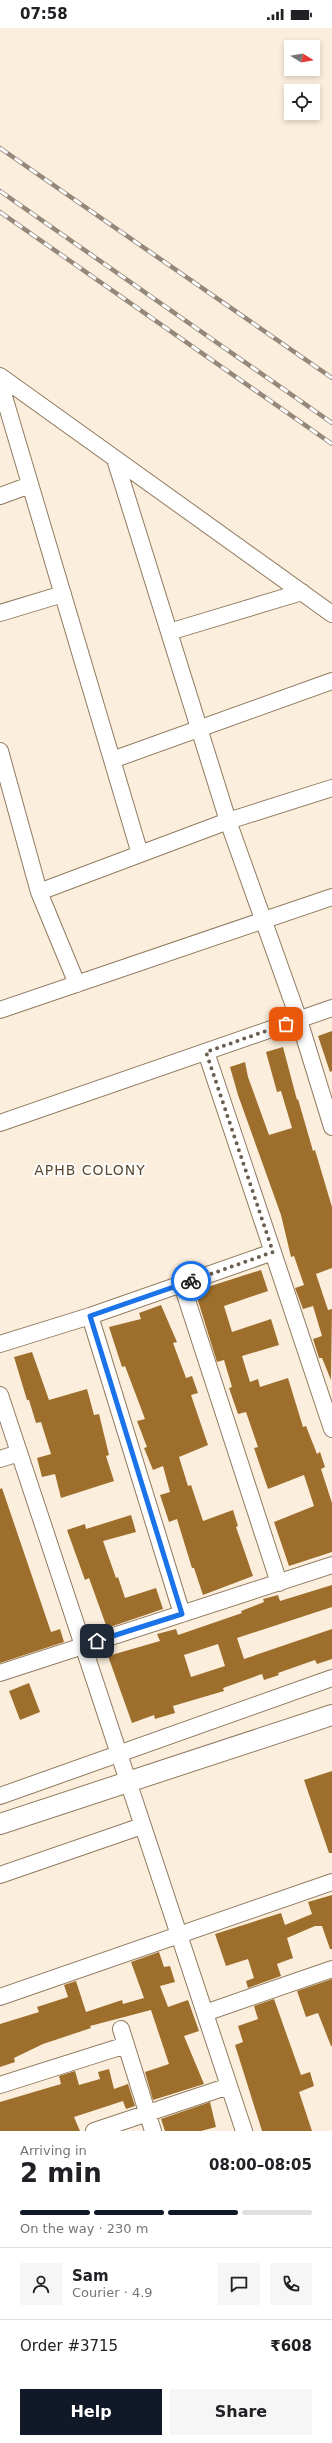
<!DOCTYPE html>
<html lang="en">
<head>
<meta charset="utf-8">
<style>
	:root { --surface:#fff; --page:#f6f6f6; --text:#202124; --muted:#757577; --line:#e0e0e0; --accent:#111827 }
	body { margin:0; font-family:"DejaVu Sans",sans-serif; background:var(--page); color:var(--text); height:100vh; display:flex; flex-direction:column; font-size:15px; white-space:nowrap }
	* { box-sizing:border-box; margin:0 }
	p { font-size:13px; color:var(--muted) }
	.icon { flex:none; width:22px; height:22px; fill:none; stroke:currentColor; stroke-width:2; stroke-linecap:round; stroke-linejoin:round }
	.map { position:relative; height:2103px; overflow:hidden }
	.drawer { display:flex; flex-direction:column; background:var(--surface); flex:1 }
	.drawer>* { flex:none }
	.needle { width:26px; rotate:101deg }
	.controls { position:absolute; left:284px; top:12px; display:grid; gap:8px }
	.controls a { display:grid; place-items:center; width:36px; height:36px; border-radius:0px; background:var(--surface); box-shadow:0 2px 6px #0003; font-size:20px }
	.pin { position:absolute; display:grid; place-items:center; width:34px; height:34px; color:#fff; margin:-17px; border-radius:8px; box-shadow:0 2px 6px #0006 }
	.courier { position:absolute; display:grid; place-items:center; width:40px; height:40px; margin:-20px; border:3px solid #1a73e8; border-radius:50%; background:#fff; color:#222; box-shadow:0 1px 5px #0007 }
	.overview em { font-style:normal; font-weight:700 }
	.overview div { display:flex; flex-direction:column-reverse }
	.overview { display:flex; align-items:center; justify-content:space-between; height:68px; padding:0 20px }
	h1 { font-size:26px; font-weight:700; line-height:30px }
	.bar { display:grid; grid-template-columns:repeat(4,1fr); gap:6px 4px; align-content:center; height:48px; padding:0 20px }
	.bar i { height:5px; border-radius:3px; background:var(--line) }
	.bar .current { background:var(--accent) }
	.bar p { grid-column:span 4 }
	.line { display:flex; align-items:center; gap:10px; padding:0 20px; border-top:1px solid var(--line) }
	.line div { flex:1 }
	.round { display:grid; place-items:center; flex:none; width:42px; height:42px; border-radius:0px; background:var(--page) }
	.action { display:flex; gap:8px; margin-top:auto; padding:8px 20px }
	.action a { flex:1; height:46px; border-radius:0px; background:var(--accent); color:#fff; font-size:16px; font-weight:700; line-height:46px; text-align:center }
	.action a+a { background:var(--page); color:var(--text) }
	.status { display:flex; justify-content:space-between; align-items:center; height:28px; padding:0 20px; background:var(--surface); direction:ltr }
	.status svg { height:11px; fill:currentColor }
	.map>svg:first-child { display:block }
	.building { fill:#9e6f2c; fill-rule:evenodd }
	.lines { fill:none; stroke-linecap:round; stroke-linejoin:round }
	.minor-casing { stroke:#907b60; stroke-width:18 }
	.tertiary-casing { stroke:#907b60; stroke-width:22 }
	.minor { stroke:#fff; stroke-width:16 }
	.tertiary { stroke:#fff; stroke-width:20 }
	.rail-casing { stroke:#94887a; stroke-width:4.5 }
	.rail { stroke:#fdfdfd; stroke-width:3; stroke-dasharray:9; stroke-linecap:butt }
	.done { stroke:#695e52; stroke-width:4; stroke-dasharray:0 7.2 }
	.route { stroke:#1a73e8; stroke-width:5 }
	.labels { text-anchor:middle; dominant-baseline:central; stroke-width:4; stroke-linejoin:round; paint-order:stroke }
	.quarter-label { font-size:14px; letter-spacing:1px; fill:#5d4930; stroke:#fdfdfd }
</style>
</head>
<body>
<div class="status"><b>07:58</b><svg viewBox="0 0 49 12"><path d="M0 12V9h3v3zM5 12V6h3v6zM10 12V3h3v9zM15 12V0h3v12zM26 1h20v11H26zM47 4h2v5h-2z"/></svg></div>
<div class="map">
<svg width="332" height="2103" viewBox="0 0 332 2103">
	<rect width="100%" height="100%" fill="#fceedc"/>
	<path class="building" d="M 332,1003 L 332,1043 L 330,1044 L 318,1008 Z
		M 283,1019 L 297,1072 L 298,1071 L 313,1123 L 315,1122 L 332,1179 L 332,1240 L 316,1246 L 328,1282 L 332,1281 L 331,1352 L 322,1330 L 319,1330 L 313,1311 L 322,1308 L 313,1278 L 303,1281 L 295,1260 L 304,1257 L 294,1228 L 291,1229 L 281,1187 L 238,1067 L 230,1039 L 245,1034 L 248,1049 L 269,1107 L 292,1100 L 281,1063 L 277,1064 L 266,1024 Z
		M 261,1242 L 268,1263 L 224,1278 L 232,1304 L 271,1291 L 279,1317 L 242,1328 L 250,1354 L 258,1351 L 260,1359 L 288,1350 L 303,1399 L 306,1398 L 317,1426 L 320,1424 L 325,1439 L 321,1441 L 332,1475 L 332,1524 L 289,1538 L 274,1494 L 314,1478 L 304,1447 L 268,1461 L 254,1420 L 258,1419 L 246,1384 L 238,1386 L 229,1360 L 232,1359 L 224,1332 L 217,1334 L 195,1263 Z
		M 161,1277 L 177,1314 L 173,1315 L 186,1350 L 192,1348 L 198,1365 L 191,1367 L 208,1417 L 179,1429 L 188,1458 L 191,1457 L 203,1493 L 233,1482 L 238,1498 L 236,1499 L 253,1548 L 203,1567 L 194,1540 L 192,1540 L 177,1491 L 169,1494 L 160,1467 L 170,1464 L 163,1438 L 153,1442 L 144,1420 L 147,1419 L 137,1393 L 145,1391 L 125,1338 L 122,1339 L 109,1299 L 141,1291 L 139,1285 Z
		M 32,1324 L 49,1372 L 87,1361 L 94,1387 L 99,1386 L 109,1427 L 106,1428 L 114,1453 L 61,1470 L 55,1446 L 42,1449 L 37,1430 L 51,1426 L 41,1394 L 36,1395 L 29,1372 L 27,1372 L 14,1329 Z
		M 2,1460 L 51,1604 L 60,1601 L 64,1614 L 0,1635 L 0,1461 Z
		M 131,1487 L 136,1504 L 103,1513 L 116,1550 L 118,1549 L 125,1570 L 156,1560 L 163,1581 L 107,1600 L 89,1550 L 85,1552 L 67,1502 L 85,1496 L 86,1501 Z
		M 332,1557 L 332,1579 L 237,1610 L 244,1631 L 332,1601 L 332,1631 L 317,1636 L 315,1632 L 278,1645 L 279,1647 L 264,1652 L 262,1646 L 223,1660 L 224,1663 L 173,1678 L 175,1685 L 155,1691 L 154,1687 L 132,1695 L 108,1628 L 160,1613 L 157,1606 L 176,1601 L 178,1607 L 242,1585 L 241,1583 L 264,1574 L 263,1571 L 278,1567 L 280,1573 ZM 218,1616 L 225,1638 L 191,1649 L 184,1627 Z
		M 29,1655 L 40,1684 L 20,1692 L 9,1663 Z
		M 332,1743 L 332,1825 L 329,1825 L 304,1752 Z
		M 332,1867 L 332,1921 L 330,1921 L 322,1898 L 315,1898 L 287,1910 L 293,1930 L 277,1936 L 281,1948 L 248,1960 L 246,1953 L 254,1950 L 248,1931 L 226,1938 L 215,1906 L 281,1885 L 285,1897 L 312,1886 L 308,1874 Z
		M 159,1924 L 164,1939 L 170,1938 L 175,1954 L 160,1958 L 168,1979 L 188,1972 L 199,2003 L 184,2008 L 204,2056 L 153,2072 L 145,2044 L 169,2036 L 151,1982 L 90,1998 L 91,2000 L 43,2016 L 14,2030 L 15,2034 L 0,2039 L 0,1996 L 39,1984 L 37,1979 L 68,1969 L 64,1957 L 76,1953 L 86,1984 L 122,1972 L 123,1976 L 144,1970 L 131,1934 Z
		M 332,1951 L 332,2018 L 331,2018 L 318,1985 L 306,1989 L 297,1963 Z
		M 274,1971 L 301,2047 L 310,2044 L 314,2058 L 299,2064 L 312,2103 L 262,2103 L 235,2017 L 243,2014 L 238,1998 L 258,1991 L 254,1978 Z
		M 109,2041 L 114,2061 L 128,2056 L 135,2078 L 126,2081 L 123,2073 L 74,2089 L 80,2103 L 0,2103 L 0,2074 L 61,2056 L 59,2048 L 75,2043 L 79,2057 L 100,2051 L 98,2044 Z
		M 210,2074 L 216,2099 L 201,2103 L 165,2103 L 161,2091 Z"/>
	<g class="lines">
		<g class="minor-casing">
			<path id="minor" d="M 0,348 L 332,586
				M 0,355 L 140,826
				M 115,431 L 228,793 L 299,992 L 332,1099
				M 0,468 L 30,457
				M 0,585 L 63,566
				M 169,604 L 302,564
				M 0,723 L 39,864 L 77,956
				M 112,732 L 332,653
				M 39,864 L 228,793 L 332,760
				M 0,982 L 332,869
				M 206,1024 L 332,1401
				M 0,1095 L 332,980
				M 182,1257 L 279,1555
				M 90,1288 L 182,1586
				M 0,1316 L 90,1288 L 273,1224
				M 0,1367 L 244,2103
				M 0,1431 L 19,1425
				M 0,1645 L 332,1537
				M 0,1768 L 332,1650
				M 0,1847 L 142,1798
				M 0,1969 L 332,1854
				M 205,1985 L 332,1941
				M 121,2001 L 153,2103
				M 0,2057 L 126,2017
				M 94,2103 L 229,2058"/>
		</g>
		<g class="tertiary-casing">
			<path id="tertiary" d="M 0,1796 L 332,1687"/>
		</g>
		<use href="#minor" class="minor"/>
		<use href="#tertiary" class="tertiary"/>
		<g class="rail-casing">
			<path id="rail" d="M 0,120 L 332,350
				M 0,163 L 332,395
				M 0,184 L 332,416"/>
		</g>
		<use href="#rail" class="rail"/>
	</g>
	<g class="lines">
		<path class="done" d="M 191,1253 L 273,1224 L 206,1024 L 286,996"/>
		<path class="route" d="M 97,1613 L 182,1586 L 90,1288 L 191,1253"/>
	</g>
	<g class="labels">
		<g class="quarter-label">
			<text x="90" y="1142">APHB COLONY</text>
		</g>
	</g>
</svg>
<div class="controls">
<a><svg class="needle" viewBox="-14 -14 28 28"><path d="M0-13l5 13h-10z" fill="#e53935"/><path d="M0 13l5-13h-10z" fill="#757577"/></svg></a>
<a><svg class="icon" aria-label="locate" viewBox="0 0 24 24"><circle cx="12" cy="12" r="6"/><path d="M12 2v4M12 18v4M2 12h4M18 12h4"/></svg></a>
</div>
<div class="pin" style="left:286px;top:996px;background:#ea580c"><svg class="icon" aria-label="bag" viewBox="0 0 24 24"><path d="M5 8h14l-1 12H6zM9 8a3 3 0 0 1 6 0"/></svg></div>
<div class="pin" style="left:97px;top:1613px;background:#1f2937"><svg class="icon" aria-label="home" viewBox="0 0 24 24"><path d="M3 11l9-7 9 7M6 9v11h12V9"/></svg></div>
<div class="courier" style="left:191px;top:1253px"><svg class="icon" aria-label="bike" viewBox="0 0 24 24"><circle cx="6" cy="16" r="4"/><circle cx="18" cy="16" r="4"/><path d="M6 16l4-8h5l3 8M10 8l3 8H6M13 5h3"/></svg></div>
</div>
<section class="drawer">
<div class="overview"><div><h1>2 min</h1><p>Arriving in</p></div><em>08:00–08:05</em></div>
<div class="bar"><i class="current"></i><i class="current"></i><i class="current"></i><i></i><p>On the way · 230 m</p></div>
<div class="line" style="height:72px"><a class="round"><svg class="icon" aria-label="person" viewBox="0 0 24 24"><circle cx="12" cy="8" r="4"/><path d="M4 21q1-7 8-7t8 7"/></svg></a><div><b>Sam</b><p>Courier · 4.9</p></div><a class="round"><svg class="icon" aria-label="chat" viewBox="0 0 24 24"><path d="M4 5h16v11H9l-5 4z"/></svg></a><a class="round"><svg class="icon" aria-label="phone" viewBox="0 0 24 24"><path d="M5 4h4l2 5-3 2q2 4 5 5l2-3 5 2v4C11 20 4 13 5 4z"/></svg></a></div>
<div class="line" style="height:52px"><div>Order #3715</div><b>₹608</b></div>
<div class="action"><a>Help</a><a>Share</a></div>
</section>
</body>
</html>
